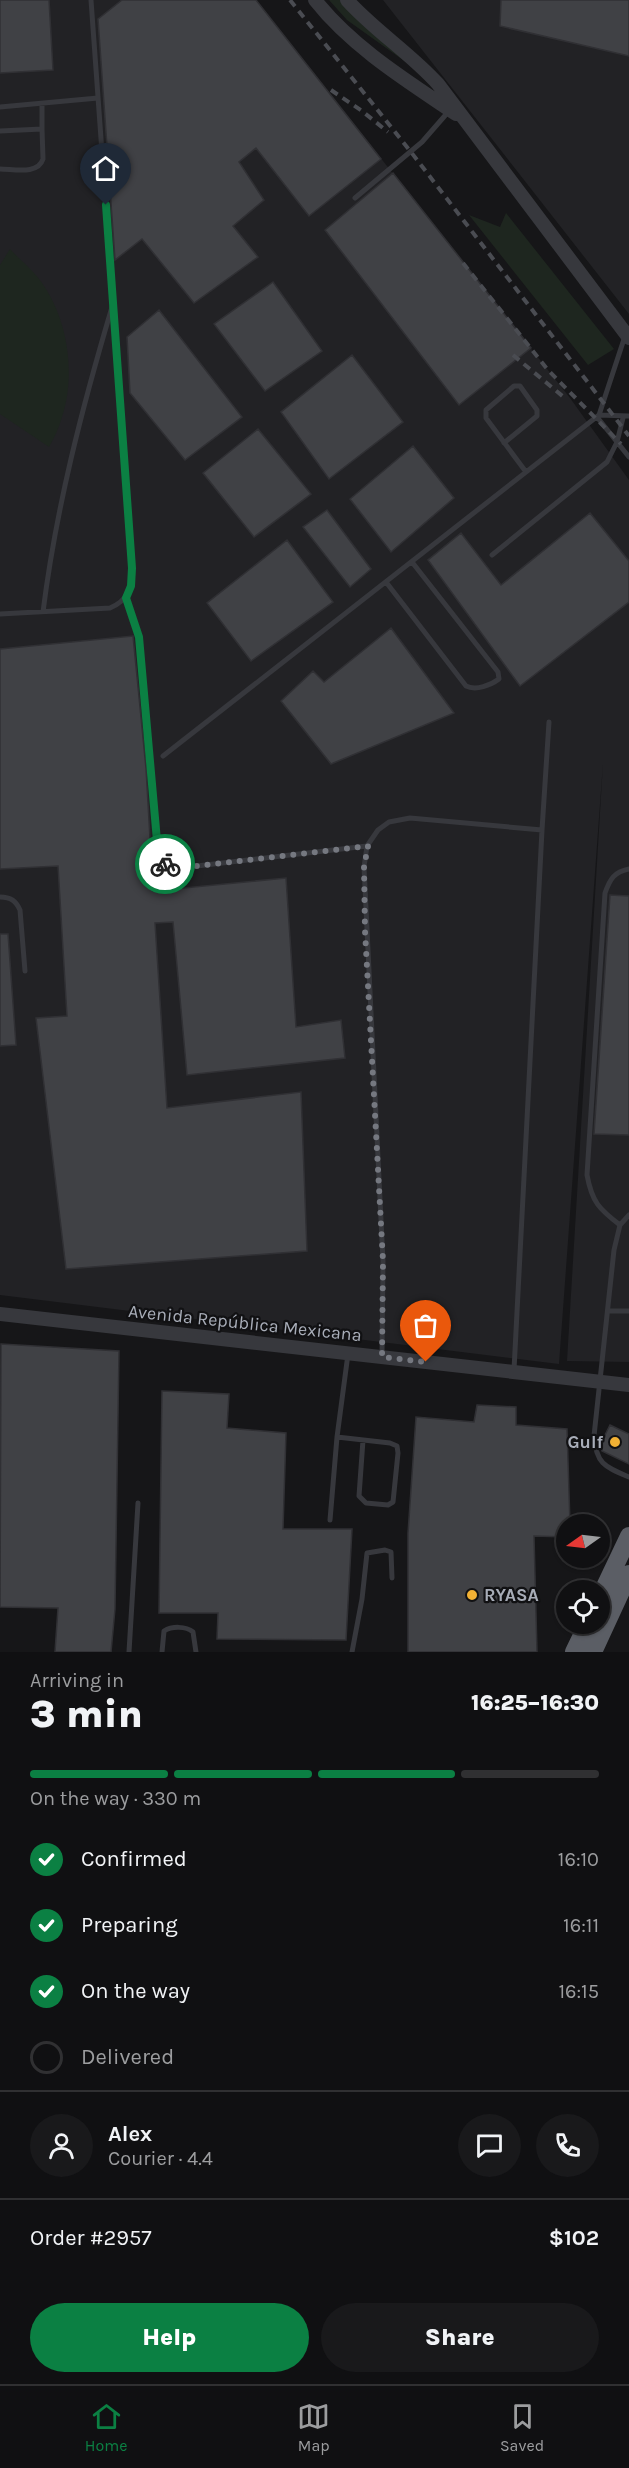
<!DOCTYPE html>
<html lang="en">
<head>
<meta charset="utf-8">
<style>
	:root { --surface:#101012; --page:#19191b; --text:#f1f3f6; --muted:#9c9d9f; --line:#303032; --accent:#0b8043 }
	body { margin:0; font-family:Karla,sans-serif; background:var(--page); color:var(--text); height:100vh; display:flex; flex-direction:column; font-size:22px; white-space:nowrap }
	* { box-sizing:border-box; margin:0 }
	p { font-size:20px; color:var(--muted) }
	.icon { flex:none; width:33px; height:33px; fill:none; stroke:currentColor; stroke-width:2; stroke-linecap:round; stroke-linejoin:round }
	.map { position:relative; height:1652px; overflow:hidden }
	.drawer { display:flex; flex-direction:column; background:var(--surface); flex:1 }
	.drawer>* { flex:none }
	.needle { width:39px; rotate:256deg }
	.controls { position:absolute; left:556px; top:1514px; display:grid; gap:12px }
	.controls a { display:grid; place-items:center; width:54px; height:54px; border-radius:50%; background:var(--surface); box-shadow:0 2px 4px #0004,0 0 0 2px var(--line); font-size:30px }
	.pin { position:absolute; display:grid; place-items:center; width:51px; height:51px; color:#fff; margin:-62px -26px; border-radius:50% 50% 50% 0; rotate:-45deg; box-shadow:0 0 6px #0007 }
	.pin .icon { rotate:45deg }
	.courier { position:absolute; display:grid; place-items:center; width:60px; height:60px; margin:-30px; border:4px solid #0b8043; border-radius:50%; background:#fff; color:#222; box-shadow:0 2px 8px #0007 }
	.head em { font-style:normal; font-weight:800 }
	.head div { display:flex; flex-direction:column-reverse }
	.head { display:flex; align-items:center; justify-content:space-between; height:102px; padding:0 30px }
	h1 { font-size:39px; font-weight:800; line-height:45px }
	.bar { display:grid; grid-template-columns:repeat(4,1fr); gap:9px 6px; align-content:center; height:72px; padding:0 30px }
	.bar i { height:8px; border-radius:4px; background:var(--line) }
	.bar .on { background:var(--accent) }
	.bar p { grid-column:span 4 }
	.line { display:flex; align-items:center; gap:15px; padding:0 30px; border-top:2px solid var(--line) }
	.line div { flex:1 }
	.round { display:grid; place-items:center; flex:none; width:63px; height:63px; border-radius:32px; background:var(--page) }
	ol { padding:0 30px; list-style:none }
	li { display:flex; align-items:center; gap:18px; height:66px }
	li p { margin-inline-start:auto }
	li .icon { padding:6px; border-radius:50%; background:var(--accent); color:#fff; stroke-width:4 }
	li:last-child { color:var(--muted) }
	li i { width:33px; height:33px; border:3px solid var(--line); border-radius:50% }
	.primary-button { display:flex; gap:12px; margin-top:auto; padding:12px 30px }
	.primary-button a { flex:1; height:69px; border-radius:36px; background:var(--accent); color:#fff; font-size:24px; font-weight:800; line-height:69px; text-align:center }
	.primary-button a+a { background:var(--page); color:var(--text) }
	.tabs { display:flex; justify-content:space-around; align-items:center; height:84px; border-top:2px solid var(--line); background:var(--surface); font-size:16px; color:var(--muted) }
	.tabs a { display:grid; justify-items:center; gap:3px }
	.tabs .on { color:var(--accent) }
	.map>svg:first-child { display:block }
	.built { fill:#222225 }
	.green { fill:#1e261f }
	.building { fill:#404145; stroke:#303034; stroke-width:1.5 }
	.lines { fill:none; stroke-linecap:round; stroke-linejoin:round }
	.service { stroke:#37383d; stroke-width:5 }
	.tertiary { stroke:#37383d; stroke-width:14 }
	.trunk { stroke:#5b5e65; stroke-width:18 }
	.rail { stroke:#4a4c52; stroke-width:4; stroke-dasharray:8 6; stroke-linecap:butt }
	.done { stroke:#757880; stroke-width:6; stroke-dasharray:0 10.8 }
	.route { stroke:#0b8043; stroke-width:8 }
	.poi-dot { fill:#f2b134; stroke:#111113; stroke-width:2 }
	.labels { text-anchor:middle; dominant-baseline:central; stroke-width:4.5; stroke-linejoin:round; paint-order:stroke }
	.street-label { font-size:18px; fill:#a8adb8; stroke:#111113 }
	.poi-label { font-size:18px; font-weight:bold; fill:#a8adb8; stroke:#111113; text-anchor:end }
</style>
</head>
<body>
<div class="map">
<svg width="629" height="1652" viewBox="0 0 629 1652">
	<rect width="100%" height="100%" fill="#161618"/>
	<path class="built" d="M 0,0 L 256,0 L 570,398 L 629,480 L 629,1362 L 567,1361 L 603,763 L 559,1364 L 0,1295 Z
		M 383,0 L 629,0 L 629,314 Z"/>
	<path class="green" d="M 329,0 L 341,0 L 424,75 L 347,20 Z
		M 506,213 L 614,349 L 588,365 L 469,215 L 500,227 Z
		M 10,249 C 20,260 34,271 42,283 C 68,320 76,374 62,417 C 59,428 54,438 49,447 L 0,414 L 0,265 Z"/>
	<path class="building" d="M 0,0 L 49,0 L 53,70 L 0,73 Z
		M 122,0 L 256,0 L 381,159 L 309,216 L 256,148 L 239,162 L 264,200 L 233,226 L 258,257 L 194,303 L 142,239 L 115,260 L 98,19 Z
		M 501,0 L 629,0 L 629,56 L 500,26 Z
		M 393,173 L 531,348 L 459,405 L 325,230 Z
		M 273,282 L 322,351 L 265,391 L 214,324 Z
		M 159,310 L 242,417 L 185,460 L 130,393 L 127,337 Z
		M 352,355 L 403,422 L 329,479 L 281,412 Z
		M 258,429 L 311,494 L 254,537 L 203,473 Z
		M 413,446 L 454,498 L 391,552 L 350,499 Z
		M 327,510 L 371,569 L 350,587 L 303,527 Z
		M 590,513 L 629,561 L 629,602 L 520,686 L 428,560 L 461,533 L 501,585 Z
		M 287,540 L 333,602 L 251,661 L 207,603 Z
		M 391,628 L 454,713 L 331,764 L 281,701 L 313,671 L 324,682 Z
		M 133,636 L 146,768 L 153,891 L 286,878 L 296,1027 L 341,1020 L 345,1058 L 187,1075 L 173,922 L 155,923 L 167,1108 L 301,1092 L 307,1251 L 66,1269 L 36,1018 L 67,1016 L 58,866 L 0,869 L 0,649 Z
		M 610,895 L 629,896 L 629,1135 L 594,1134 Z
		M 0,934 L 8,934 L 16,1045 L 0,1046 Z
		M 1,1344 L 119,1351 L 115,1609 L 111,1652 L 55,1652 L 58,1608 L 0,1607 Z
		M 162,1391 L 229,1394 L 227,1428 L 286,1433 L 283,1529 L 352,1529 L 346,1640 L 217,1639 L 218,1613 L 159,1613 Z
		M 477,1405 L 516,1407 L 516,1425 L 567,1429 L 570,1524 L 567,1524 L 567,1537 L 534,1536 L 537,1652 L 408,1652 L 408,1533 L 416,1417 L 474,1422 Z
		M 610,1425 L 629,1434 L 629,1464 L 602,1451 L 600,1445 Z"/>
	<g class="lines">
		<path class="service" d="M 42,104 L 42,129
			M 0,107 L 98,98
			M 0,131 L 42,129 L 43,159 C 38,175 14,169 0,169
			M 355,198 L 422,142 L 449,111
			M 599,415 L 629,416
			M 597,417 L 629,457
			M 504,443 L 537,416 L 537,410 L 520,386 L 514,386 L 486,410 L 486,418 L 526,472
			M 492,555 L 607,462 L 617,442 L 623,418
			M 386,582 L 466,686 C 476,691 491,685 499,679 L 498,672 L 412,562
			M 126,598 L 139,637 L 158,852 C 163,864 167,867 180,868 L 367,846
			M 43,612 C 56,508 82,408 112,307
			M 0,614 L 110,608 C 129,600 131,588 132,568 L 91,0
			M 163,756 L 599,415 L 625,336
			M 0,897 C 11,897 16,901 20,910 L 25,971
			M 629,1215 L 620,1225 L 614,1250 L 594,1436 C 596,1464 605,1467 629,1477
			M 620,1225 C 599,1209 592,1202 587,1175 L 605,893 C 610,879 614,872 629,869
			M 608,1311 L 629,1311
			M 382,1355 L 383,1261 L 364,867 L 367,846 L 378,830 L 389,822 L 410,818 L 542,830 L 549,722
			M 514,1370 L 542,830
			M 337,1437 L 390,1443 L 397,1446 L 398,1453 L 393,1502 L 388,1505 L 366,1503 L 359,1496 L 363,1440
			M 330,1520 L 337,1437 L 348,1354
			M 129,1652 L 138,1503
			M 162,1652 L 164,1631 C 172,1626 186,1626 193,1632 L 196,1652
			M 352,1652 L 362,1599 L 367,1553 L 385,1550 L 391,1552 L 392,1578"/>
		<path class="tertiary" d="M 315,0 C 352,47 407,81 456,114
			M 347,0 C 375,31 410,53 438,84 L 629,338
			M 0,1314 L 629,1385"/>
		<path class="trunk" d="M 600,1597 L 629,1536
			M 574,1652 L 588,1623
			M 593,1652 L 629,1574"/>
		<path class="rail" d="M 290,0 L 411,152 L 629,436
			M 331,90 L 362,111 L 388,132
			M 463,263 L 548,370 L 621,444
			M 513,355 L 566,399"/>
	</g>
	<g class="lines">
		<path class="done" d="M 165,864 L 180,868 L 368,846 L 364,867 L 365,931 L 383,1261 L 382,1357 L 426,1362"/>
		<path class="route" d="M 106,205 L 132,568 L 131,586 L 126,598 L 139,637 L 158,852 L 165,864"/>
	</g>
	<g class="poi-dot">
		<circle cx="615" cy="1442" r="6"/>
		<circle cx="472" cy="1595" r="6"/>
	</g>
	<g class="labels">
		<g class="street-label">
			<text transform="translate(245 1323) rotate(6)">Avenida República Mexicana</text>
		</g>
		<g class="poi-label">
			<text x="603" y="1442">Gulf</text>
			<text x="484" y="1595" text-anchor="start">RYASA</text>
		</g>
	</g>
</svg>
<div class="controls">
<a><svg class="needle" viewBox="-14 -14 28 28"><path d="M0-13l5 13h-10z" fill="#e53935"/><path d="M0 13l5-13h-10z" fill="#9c9d9f"/></svg></a>
<a><svg class="icon" aria-label="locate" viewBox="0 0 24 24"><circle cx="12" cy="12" r="6"/><path d="M12 2v4M12 18v4M2 12h4M18 12h4"/></svg></a>
</div>
<div class="pin" style="left:426px;top:1362px;background:#ea580c"><svg class="icon" aria-label="bag" viewBox="0 0 24 24"><path d="M5 8h14l-1 12H6zM9 8a3 3 0 0 1 6 0"/></svg></div>
<div class="pin" style="left:106px;top:205px;background:#1f2937"><svg class="icon" aria-label="home" viewBox="0 0 24 24"><path d="M3 11l9-7 9 7M6 9v11h12V9"/></svg></div>
<div class="courier" style="left:165px;top:864px"><svg class="icon" aria-label="bike" viewBox="0 0 24 24"><circle cx="6" cy="16" r="4"/><circle cx="18" cy="16" r="4"/><path d="M6 16l4-8h5l3 8M10 8l3 8H6M13 5h3"/></svg></div>
</div>
<section class="drawer">
<div class="head"><div><h1>3 min</h1><p>Arriving in</p></div><em>16:25–16:30</em></div>
<div class="bar"><i class="on"></i><i class="on"></i><i class="on"></i><i></i><p>On the way · 330 m</p></div>
<ol>
<li><svg class="icon" aria-label="check" viewBox="0 0 24 24"><path d="M5 12l5 5 9-10"/></svg>Confirmed<p>16:10</p></li>
<li><svg class="icon" aria-label="check" viewBox="0 0 24 24"><path d="M5 12l5 5 9-10"/></svg>Preparing<p>16:11</p></li>
<li><svg class="icon" aria-label="check" viewBox="0 0 24 24"><path d="M5 12l5 5 9-10"/></svg>On the way<p>16:15</p></li>
<li><i></i>Delivered</li>
</ol>
<div class="line" style="height:108px"><a class="round"><svg class="icon" aria-label="person" viewBox="0 0 24 24"><circle cx="12" cy="8" r="4"/><path d="M4 21q1-7 8-7t8 7"/></svg></a><div><b>Alex</b><p>Courier · 4.4</p></div><a class="round"><svg class="icon" aria-label="chat" viewBox="0 0 24 24"><path d="M4 5h16v11H9l-5 4z"/></svg></a><a class="round"><svg class="icon" aria-label="phone" viewBox="0 0 24 24"><path d="M5 4h4l2 5-3 2q2 4 5 5l2-3 5 2v4C11 20 4 13 5 4z"/></svg></a></div>
<div class="line" style="height:78px"><div>Order #2957</div><b>$102</b></div>
<div class="primary-button"><a>Help</a><a>Share</a></div>
</section>
<nav class="tabs">
<a class="on"><svg class="icon" aria-label="home" viewBox="0 0 24 24"><path d="M3 11l9-7 9 7M6 9v11h12V9"/></svg>Home</a>
<a><svg class="icon" aria-label="map" viewBox="0 0 24 24"><path d="M3 6l6-2 6 2 6-2v14l-6 2-6-2-6 2zM9 4v14M15 6v14"/></svg>Map</a>
<a><svg class="icon" aria-label="saved" viewBox="0 0 24 24"><path d="M7 4h10v16l-5-4-5 4z"/></svg>Saved</a>
</nav>
</body>
</html>
